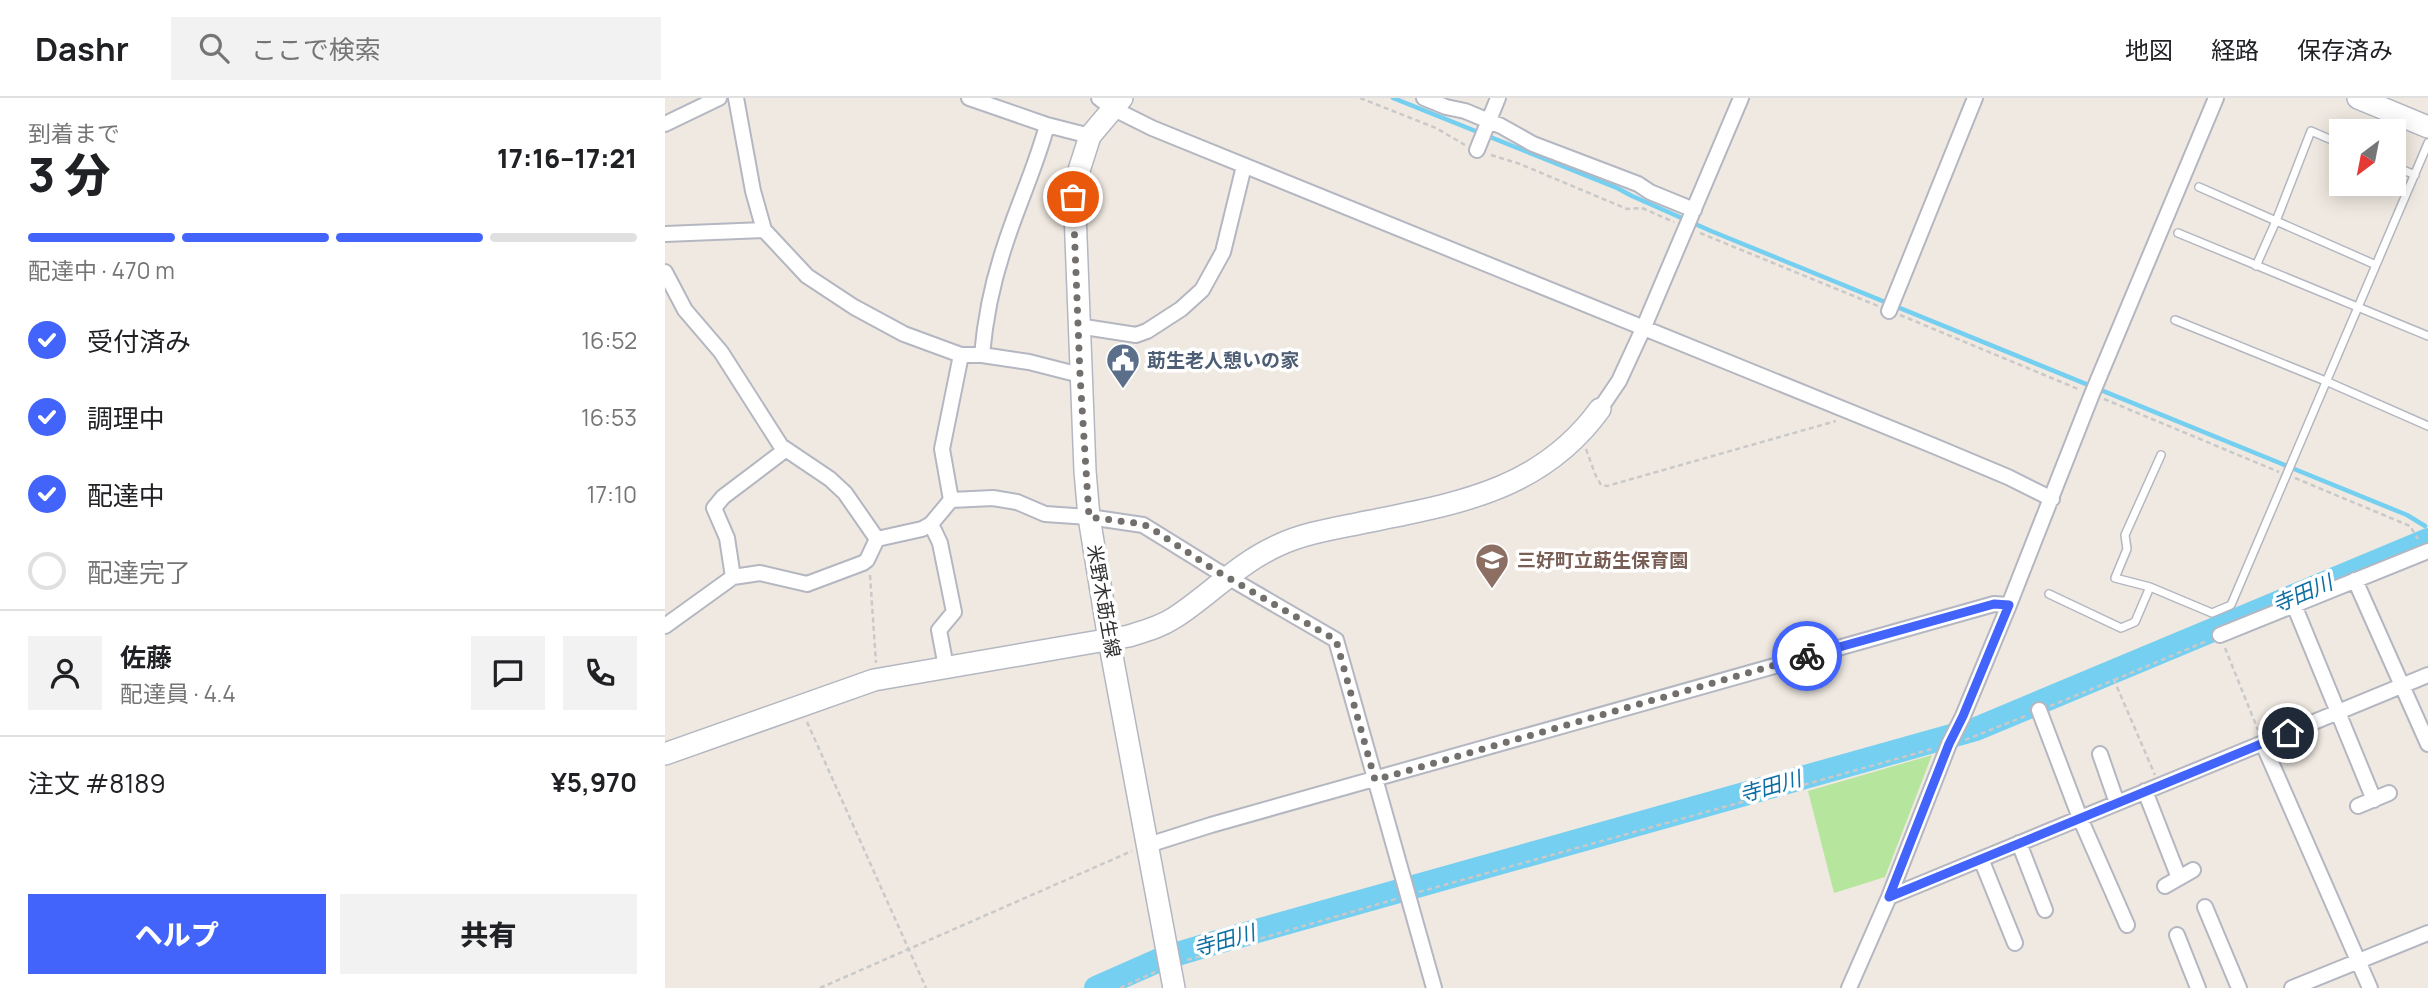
<!DOCTYPE html>
<html lang="ja">
<head>
<meta charset="utf-8">
<style>
	:root { --surface:#fff; --page:#f2f2f2; --text:#202124; --muted:#757577; --line:#e0e0e0; --accent:#4264fb }
	body { margin:0; font-family:Manrope,"Noto Sans JP",sans-serif; background:var(--page); color:var(--text); height:100vh; display:flex; flex-direction:column; font-size:26px; white-space:nowrap }
	* { box-sizing:border-box; margin:0 }
	p { font-size:23px; color:var(--muted) }
	.icon { flex:none; width:38px; height:38px; fill:none; stroke:currentColor; stroke-width:2; stroke-linecap:round; stroke-linejoin:round }
	.map { position:relative; flex:1; overflow:hidden }
	.drawer { display:flex; flex-direction:column; background:var(--surface); width:665px }
	.drawer>* { flex:none }
	.needle { width:46px; rotate:212deg }
	.tools { position:absolute; left:1664px; top:21px; display:grid; gap:14px }
	.tools a { display:grid; place-items:center; width:77px; height:77px; border-radius:0px; background:var(--surface); box-shadow:0 4px 18px #0003; font-size:35px }
	.pin { position:absolute; display:grid; place-items:center; width:60px; height:60px; color:#fff; margin:-30px; border:4px solid #fff; border-radius:50%; box-shadow:0 2px 7px #0007 }
	.courier { position:absolute; display:grid; place-items:center; width:70px; height:70px; margin:-35px; border:5px solid #4264fb; border-radius:50%; background:#fff; color:#222; box-shadow:0 2px 9px #0007 }
	.summary em { font-style:normal; font-weight:800 }
	.summary div { display:flex; flex-direction:column-reverse }
	.summary { display:flex; align-items:center; justify-content:space-between; height:119px; padding:0 28px }
	h1 { font-size:46px; font-weight:800; line-height:52px }
	.bar { display:grid; grid-template-columns:repeat(4,1fr); gap:10px 7px; align-content:center; height:84px; padding:0 28px }
	.bar i { height:9px; border-radius:5px; background:var(--line) }
	.bar .active { background:var(--accent) }
	.bar p { grid-column:span 4 }
	.line { display:flex; align-items:center; gap:18px; padding:0 28px; border-top:2px solid var(--line) }
	.line div { flex:1 }
	.round { display:grid; place-items:center; flex:none; width:74px; height:74px; border-radius:0px; background:var(--page) }
	ol { padding:0 28px; list-style:none }
	li { display:flex; align-items:center; gap:21px; height:77px }
	li p { margin-inline-start:auto }
	li .icon { padding:7px; border-radius:50%; background:var(--accent); color:#fff; stroke-width:4 }
	li:last-child { color:var(--muted) }
	li i { width:38px; height:38px; border:4px solid var(--line); border-radius:50% }
	.primary-button { display:flex; gap:14px; margin-top:auto; padding:14px 28px }
	.primary-button a { flex:1; height:80px; border-radius:0px; background:var(--accent); color:#fff; font-size:28px; font-weight:800; line-height:80px; text-align:center }
	.primary-button a+a { background:var(--page); color:var(--text) }
	header { display:flex; align-items:center; gap:42px; box-sizing:border-box; height:98px; padding:0 35px; background:var(--surface); border-bottom:2px solid var(--line) }
	header strong { font-size:33px }
	nav { display:flex; gap:38px; margin-inline-start:auto; font-size:24px }
	.search { width:490px; height:63px; background:var(--page); display:flex; align-items:center; gap:18px; box-sizing:border-box; padding:0 24px; border-radius:0px; color:var(--muted); font-size:26px }
	main { display:flex; flex:1; min-height:0 }
	.map>svg:first-child { display:block }
	.green { fill:#b6e59e }
	.lines { fill:none; stroke-linecap:round; stroke-linejoin:round }
	.stream { stroke:#75cff0; stroke-width:4.5 }
	.river { stroke:#75cff0; stroke-width:24 }
	.lane-casing { stroke:#b4b7c1; stroke-width:10 }
	.street-casing { stroke:#b4b7c1; stroke-width:18 }
	.secondary-casing { stroke:#b4b7c1; stroke-width:24 }
	.path { stroke:#c9c9c9; stroke-width:2.5; stroke-dasharray:5 3.5; stroke-linecap:butt }
	.lane { stroke:#fff; stroke-width:7 }
	.street { stroke:#fff; stroke-width:14 }
	.secondary { stroke:#fff; stroke-width:21 }
	.done { stroke:#726f6d; stroke-width:7; stroke-dasharray:0 12.6 }
	.route { stroke:#4264fb; stroke-width:9 }
	.labels { text-anchor:middle; dominant-baseline:central; stroke-width:7; stroke-linejoin:round; paint-order:stroke }
	.service-label { font-size:19px; font-weight:bold; fill:#4e5e75; stroke:#fff; text-anchor:start }
	.education-label { font-size:19px; font-weight:bold; fill:#785e54; stroke:#fff; text-anchor:start }
	.street-label { font-size:19px; fill:#2e2e2e; stroke:#fff }
	.water-label { font-size:21px; font-style:italic; fill:#0d6fa3; stroke:#fff }
</style>
</head>
<body>
<header>
<strong>Dashr</strong>
<div class="search"><svg class="icon" aria-label="search" viewBox="0 0 24 24"><circle cx="10" cy="10" r="6"/><path d="M15 15l6 6"/></svg>ここで検索</div>
<nav><a>地図</a><a>経路</a><a>保存済み</a></nav>
</header>
<main>
<section class="drawer">
<div class="summary"><div><h1>3 分</h1><p>到着まで</p></div><em>17:16–17:21</em></div>
<div class="bar"><i class="active"></i><i class="active"></i><i class="active"></i><i></i><p>配達中 · 470 m</p></div>
<ol>
<li><svg class="icon" aria-label="check" viewBox="0 0 24 24"><path d="M5 12l5 5 9-10"/></svg>受付済み<p>16:52</p></li>
<li><svg class="icon" aria-label="check" viewBox="0 0 24 24"><path d="M5 12l5 5 9-10"/></svg>調理中<p>16:53</p></li>
<li><svg class="icon" aria-label="check" viewBox="0 0 24 24"><path d="M5 12l5 5 9-10"/></svg>配達中<p>17:10</p></li>
<li><i></i>配達完了</li>
</ol>
<div class="line" style="height:126px"><a class="round"><svg class="icon" aria-label="person" viewBox="0 0 24 24"><circle cx="12" cy="8" r="4"/><path d="M4 21q1-7 8-7t8 7"/></svg></a><div><b>佐藤</b><p>配達員 · 4.4</p></div><a class="round"><svg class="icon" aria-label="chat" viewBox="0 0 24 24"><path d="M4 5h16v11H9l-5 4z"/></svg></a><a class="round"><svg class="icon" aria-label="phone" viewBox="0 0 24 24"><path d="M5 4h4l2 5-3 2q2 4 5 5l2-3 5 2v4C11 20 4 13 5 4z"/></svg></a></div>
<div class="line" style="height:91px"><div>注文 #8189</div><b>¥5,970</b></div>
<div class="primary-button"><a>ヘルプ</a><a>共有</a></div>
</section>
<div class="map">
<svg width="1763" height="890" viewBox="0 0 1763 890">
	<rect width="100%" height="100%" fill="#efe9e1"/>
	<path class="green" d="M 1267,657 L 1220,779 L 1169,795 L 1143,693 Z"/>
	<g class="lines">
		<path class="stream" d="M 728,0 L 952,90 L 967,98 L 1046,133 L 1742,417 L 1760,428"/>
		<path class="river" d="M 431,890 L 499,860 L 549,845 L 1311,631 L 1763,442"/>
		<g class="lane-casing">
			<path id="lane" d="M 1729,68 L 1750,77
				M 1534,89 L 1711,167
				M 1513,135 L 1763,238
				M 1591,168 L 1611,123 L 1646,33 L 1676,46
				M 1510,222 L 1663,284 L 1763,328
				M 1485,489 L 1450,480 L 1462,451 L 1460,437 L 1496,357
				M 1384,496 L 1456,530 L 1470,524 L 1485,489 L 1547,515 L 1566,507 L 1763,45"/>
		</g>
		<g class="street-casing">
			<path id="street" d="M 71,0 L 88,93 L 99,132 L 142,178 L 189,209 L 239,236 L 296,257 L 317,257 L 364,264 L 415,277
				M 304,0 L 382,27 L 425,38
				M 434,0 L 447,10 L 487,30 L 1269,348 L 1343,379 L 1387,401
				M 759,0 L 781,9 L 800,13 L 836,28 L 868,46 L 973,86 L 985,94 L 1029,112
				M 0,26 L 54,0
				M 812,52 L 833,0
				M 0,136 L 99,132
				M 0,174 L 20,212 L 56,254 L 116,348 L 165,381 L 180,395 L 212,441
				M 1224,213 L 1310,0
				M 413,228 L 471,237 L 482,233 L 516,211 L 537,192 L 558,154 L 579,68
				M 317,257 C 320,222 328,183 339,150 C 352,108 371,69 382,27
				M 935,311 L 954,283 L 978,231 L 1076,0
				M 286,402 L 277,351 L 296,257
				M 266,426 L 275,445 L 289,514 L 274,532 L 281,569
				M 68,479 L 62,440 L 49,410 L 58,399 L 120,352
				M 1690,482 L 1763,646
				M 1629,507 L 1709,702
				M 0,528 L 68,479 L 95,475 L 142,486 L 198,465 L 202,462 L 212,441 L 257,431 L 266,426 L 286,402 L 328,400 L 352,404 L 380,416 L 424,419 L 478,427 L 549,471 L 671,542 L 769,890
				M 1555,537 L 1763,453
				M 1374,612 L 1415,720 L 1462,827
				M 1598,646 L 1705,890
				M 1435,656 L 1452,705
				M 1480,693 L 1514,780
				M 1693,708 L 1724,695
				M 1354,745 L 1380,812
				M 483,747 L 546,727 L 1329,506 L 1344,507
				M 1316,761 L 1350,845
				M 1500,788 L 1528,772
				M 1224,799 L 1763,577
				M 1540,809 L 1574,890
				M 1512,837 L 1533,890
				M 1184,890 L 1224,799 L 1284,646 L 1298,618 L 1344,507 L 1427,296 L 1551,0
				M 1627,890 L 1763,835"/>
		</g>
		<g class="secondary-casing">
			<path id="secondary" d="M 457,0 L 425,38 L 409,88 L 420,373 L 424,419 L 444,542 L 509,890
				M 1693,0 L 1763,29
				M 0,656 L 209,582 L 464,538 C 480,533 495,529 509,520 C 545,497 573,465 614,447 C 640,435 668,431 696,425 C 789,406 875,394 935,311"/>
		</g>
		<path class="path" d="M 695,0 L 771,30 L 800,47
			M 826,57 L 855,66 L 962,111 L 977,110 L 1009,124
			M 1035,135 L 1213,208
			M 1235,217 L 1413,291
			M 1439,301 L 1614,374
			M 921,351 L 930,376 L 936,387 L 942,388 L 1171,323
			M 1630,380 L 1745,428 L 1753,441
			M 205,477 L 211,565
			M 1560,550 L 1593,632
			M 1449,582 L 1542,543
			M 1385,608 L 1449,582 L 1490,677
			M 142,624 L 261,890
			M 1300,642 L 1363,617
			M 754,794 L 1267,651
			M 522,862 L 731,801
			M 155,890 L 467,753
			M 455,890 L 490,874"/>
		<use href="#lane" class="lane"/>
		<use href="#street" class="street"/>
		<use href="#secondary" class="secondary"/>
	</g>
	<g class="lines">
		<path class="done" d="M 408,99 L 415,277 L 424,419 L 478,426 L 486,430 L 548,471 L 671,542 L 710,682 L 1142,558"/>
		<path class="route" d="M 1142,558 L 1329,506 L 1344,507 L 1298,618 L 1284,646 L 1224,799 L 1623,635"/>
	</g>
	<defs>
		<g id="civic-pin" transform="scale(1.75)"><path d="M0 17L-7.5 6A9.5 9.5 0 1 1 7.5 6Z" fill="#5c6f8a" stroke="#fff"/><path d="M-.6-6.5H3V-4.5H.6V-3L4-1V1h2V6H-6V1h2V-1L-.6-3ZM-1.2 2.5V6h2.4V2.5Z" fill="#fff"/></g>
		<g id="school-pin" transform="scale(1.75)"><path d="M0 17L-7.5 6A9.5 9.5 0 1 1 7.5 6Z" fill="#8d6e63" stroke="#fff"/><path d="M0-5L7-2L0 1L-7-2ZM-4 1L0 2.5L4 1V4Q0 6-4 4Z" fill="#fff"/></g>
	</defs>
	<g fill-rule="evenodd">
		<use href="#civic-pin" x="458" y="262"/>
		<use href="#school-pin" x="827" y="462"/>
	</g>
	<g class="labels">
		<g class="service-label">
			<text x="482" y="262">莇生老人憩いの家</text>
		</g>
		<g class="education-label">
			<text x="852" y="462">三好町立莇生保育園</text>
		</g>
		<g class="street-label">
			<text transform="translate(439 503) rotate(80)">米野木莇生線</text>
		</g>
		<g class="water-label">
			<text transform="translate(1637 495) rotate(-23)">寺田川</text>
			<text transform="translate(1105 688) rotate(-16)">寺田川</text>
			<text transform="translate(559 842) rotate(-16)">寺田川</text>
		</g>
	</g>
</svg>
<div class="tools">
<a><svg class="needle" viewBox="-14 -14 28 28"><path d="M0-13l5 13h-10z" fill="#e53935"/><path d="M0 13l5-13h-10z" fill="#757577"/></svg></a>
</div>
<div class="pin" style="left:408px;top:99px;background:#ea580c"><svg class="icon" aria-label="bag" viewBox="0 0 24 24"><path d="M5 8h14l-1 12H6zM9 8a3 3 0 0 1 6 0"/></svg></div>
<div class="pin" style="left:1623px;top:635px;background:#1f2937"><svg class="icon" aria-label="home" viewBox="0 0 24 24"><path d="M3 11l9-7 9 7M6 9v11h12V9"/></svg></div>
<div class="courier" style="left:1142px;top:558px"><svg class="icon" aria-label="bike" viewBox="0 0 24 24"><circle cx="6" cy="16" r="4"/><circle cx="18" cy="16" r="4"/><path d="M6 16l4-8h5l3 8M10 8l3 8H6M13 5h3"/></svg></div>
</div>
</main>
</body>
</html>
